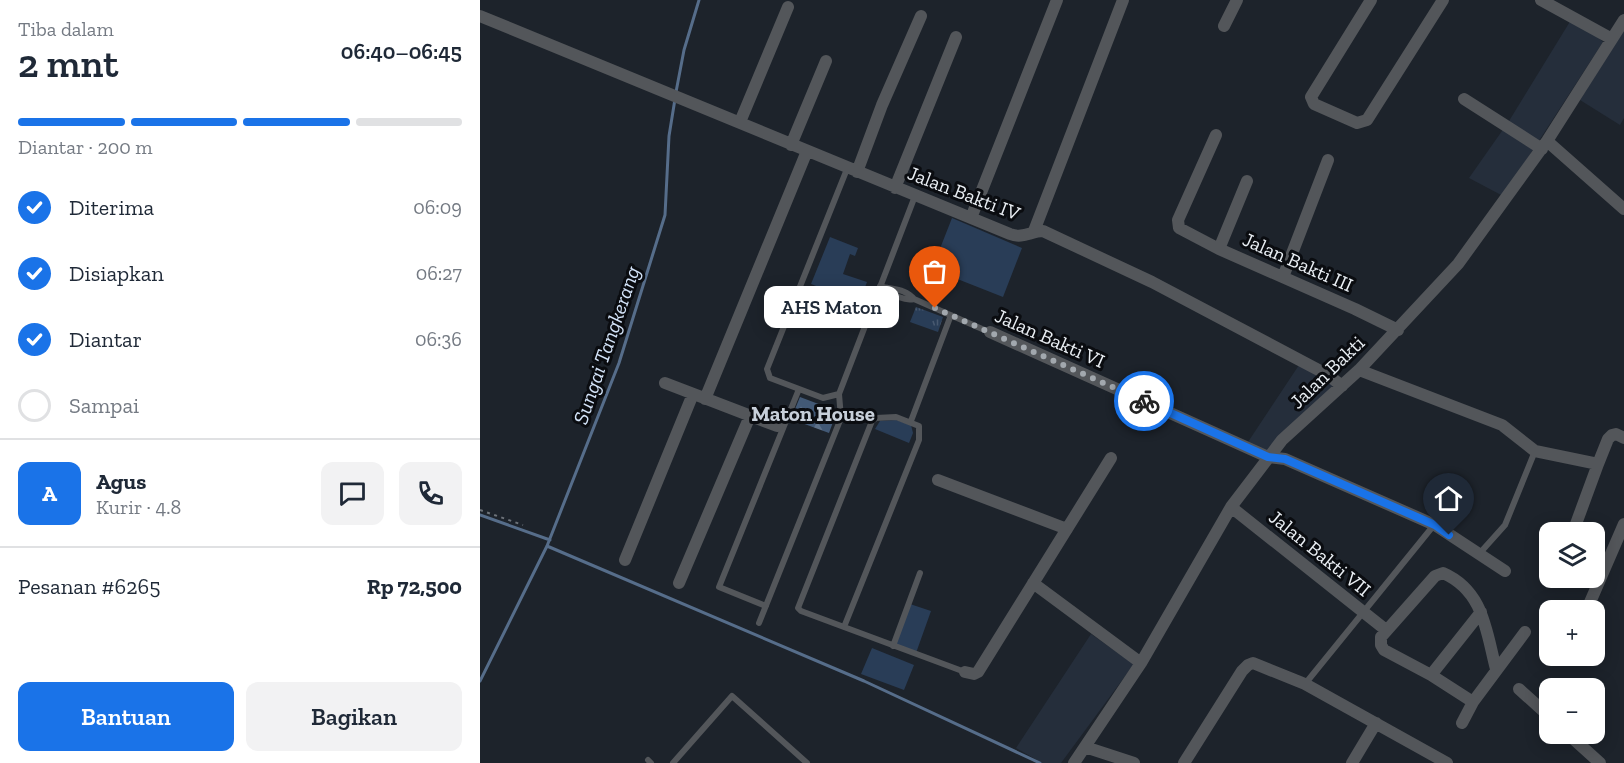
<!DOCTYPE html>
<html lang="id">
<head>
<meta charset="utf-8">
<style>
	:root { --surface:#fff; --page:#f2f2f3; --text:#1f2937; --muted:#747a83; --line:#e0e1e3; --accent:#1a73e8 }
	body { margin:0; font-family:"Zilla Slab",serif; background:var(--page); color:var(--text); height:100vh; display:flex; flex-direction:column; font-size:22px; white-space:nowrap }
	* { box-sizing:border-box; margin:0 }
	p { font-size:20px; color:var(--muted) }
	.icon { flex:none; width:33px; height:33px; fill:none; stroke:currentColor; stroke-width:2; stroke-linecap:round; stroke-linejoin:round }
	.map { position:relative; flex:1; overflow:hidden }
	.side { display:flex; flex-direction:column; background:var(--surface); width:480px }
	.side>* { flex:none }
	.tools { position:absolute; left:1059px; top:522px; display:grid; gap:12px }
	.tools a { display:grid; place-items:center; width:66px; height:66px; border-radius:12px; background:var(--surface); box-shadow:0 3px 15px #0003; font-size:30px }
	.pin { position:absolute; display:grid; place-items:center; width:51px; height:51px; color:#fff; margin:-62px -26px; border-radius:50% 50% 50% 0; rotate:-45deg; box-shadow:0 0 6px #0007 }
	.pin .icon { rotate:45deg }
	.courier { position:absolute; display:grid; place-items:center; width:60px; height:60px; margin:-30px; border:4px solid #1a73e8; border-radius:50%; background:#fff; color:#222; box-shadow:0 2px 8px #0007 }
	.bubble { position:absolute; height:42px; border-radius:12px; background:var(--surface); box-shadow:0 3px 15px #0003; font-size:20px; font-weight:600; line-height:42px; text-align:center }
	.summary em { font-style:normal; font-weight:600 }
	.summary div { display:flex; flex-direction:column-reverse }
	.summary { display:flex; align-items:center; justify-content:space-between; height:102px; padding:0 18px }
	h1 { font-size:39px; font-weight:600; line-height:45px }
	.bar { display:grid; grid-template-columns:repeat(4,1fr); gap:9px 6px; align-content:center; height:72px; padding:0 18px }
	.bar i { height:8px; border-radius:4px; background:var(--line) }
	.bar .selected { background:var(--accent) }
	.bar p { grid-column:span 4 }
	.line { display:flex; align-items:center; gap:15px; padding:0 18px; border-top:2px solid var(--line) }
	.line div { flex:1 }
	.round { display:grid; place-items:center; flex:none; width:63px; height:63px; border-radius:12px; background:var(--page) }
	ol { padding:0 18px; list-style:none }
	li { display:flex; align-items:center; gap:18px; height:66px }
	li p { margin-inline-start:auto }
	li .icon { padding:6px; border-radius:50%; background:var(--accent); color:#fff; stroke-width:4 }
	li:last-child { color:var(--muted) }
	li i { width:33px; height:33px; border:3px solid var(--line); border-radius:50% }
	.primary-button { display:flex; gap:12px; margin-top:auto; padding:12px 18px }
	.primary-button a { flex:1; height:69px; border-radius:12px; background:var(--accent); color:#fff; font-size:24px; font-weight:600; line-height:69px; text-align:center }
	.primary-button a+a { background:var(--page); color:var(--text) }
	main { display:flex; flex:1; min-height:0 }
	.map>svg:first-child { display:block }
	.built { fill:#252e3b }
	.green { fill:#293d57 }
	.forest { fill:url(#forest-firs) }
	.park { fill:url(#park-tufts) }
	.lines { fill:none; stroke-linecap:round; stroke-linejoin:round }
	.stream { stroke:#566d8a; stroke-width:3 }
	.path { stroke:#6d737a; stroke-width:2; stroke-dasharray:3 4.5; stroke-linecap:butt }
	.service { stroke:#53565a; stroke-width:6 }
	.minor { stroke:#53565a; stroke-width:12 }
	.done { stroke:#a2a8ae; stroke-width:6; stroke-dasharray:0 10.8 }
	.route { stroke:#1a73e8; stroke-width:8 }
	.labels { text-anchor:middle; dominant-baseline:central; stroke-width:6; stroke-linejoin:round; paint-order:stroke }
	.street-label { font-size:20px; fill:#eaeff4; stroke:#0a0c10 }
	.water-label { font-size:21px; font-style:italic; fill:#d4e4f9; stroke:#0a0c10 }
	.neighbourhood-label { font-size:21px; font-weight:bold; fill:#c7cfd9; stroke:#0a0c10 }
</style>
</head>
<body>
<main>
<section class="side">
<div class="summary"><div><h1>2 mnt</h1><p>Tiba dalam</p></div><em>06:40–06:45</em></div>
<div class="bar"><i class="selected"></i><i class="selected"></i><i class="selected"></i><i></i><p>Diantar · 200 m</p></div>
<ol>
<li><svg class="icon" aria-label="check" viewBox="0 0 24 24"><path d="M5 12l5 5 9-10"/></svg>Diterima<p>06:09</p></li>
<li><svg class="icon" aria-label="check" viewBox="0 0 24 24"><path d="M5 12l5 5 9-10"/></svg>Disiapkan<p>06:27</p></li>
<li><svg class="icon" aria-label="check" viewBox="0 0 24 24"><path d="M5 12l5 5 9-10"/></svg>Diantar<p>06:36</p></li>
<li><i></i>Sampai</li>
</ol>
<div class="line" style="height:108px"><b class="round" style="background:var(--accent);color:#fff">A</b><div><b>Agus</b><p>Kurir · 4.8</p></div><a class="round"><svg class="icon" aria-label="chat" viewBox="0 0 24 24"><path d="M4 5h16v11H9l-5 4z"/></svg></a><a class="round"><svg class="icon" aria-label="phone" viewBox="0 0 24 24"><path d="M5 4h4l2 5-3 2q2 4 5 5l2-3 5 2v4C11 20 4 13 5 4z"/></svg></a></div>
<div class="line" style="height:78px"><div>Pesanan #6265</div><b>Rp 72,500</b></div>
<div class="primary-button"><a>Bantuan</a><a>Bagikan</a></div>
</section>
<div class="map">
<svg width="1144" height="763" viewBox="0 0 1144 763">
	<defs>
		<pattern id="forest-firs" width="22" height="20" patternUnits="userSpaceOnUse" patternTransform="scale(1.5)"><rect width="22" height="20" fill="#425976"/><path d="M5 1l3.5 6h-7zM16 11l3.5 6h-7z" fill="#5d718a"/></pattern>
		<pattern id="park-tufts" width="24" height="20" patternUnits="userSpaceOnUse" patternTransform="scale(1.5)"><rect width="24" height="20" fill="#293d57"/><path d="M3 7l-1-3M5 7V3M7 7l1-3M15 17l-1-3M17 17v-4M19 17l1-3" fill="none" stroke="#485970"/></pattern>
	</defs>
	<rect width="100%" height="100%" fill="#1d232b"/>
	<path class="built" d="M 1094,15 L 1123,42 L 1023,196 L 989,178 L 1029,121 Z
		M 1144,29 L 1144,118 L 1140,125 L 1100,100 Z
		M 819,365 L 854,385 L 787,452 L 768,442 Z
		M 611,634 L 654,664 L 581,763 L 562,763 L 536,748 Z"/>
	<path class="green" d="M 472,218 L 542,248 L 523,297 L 452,269 Z
		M 350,237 L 378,248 L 375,256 L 370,254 L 363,274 L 387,282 L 381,298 L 377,302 L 331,284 Z
		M 416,420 L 431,425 L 433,433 L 429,443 L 395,429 L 400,421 Z
		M 430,604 L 451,611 L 436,653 L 415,645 Z
		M 392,648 L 434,665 L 424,690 L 381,674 Z"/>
	<path class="forest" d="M 320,397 L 357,411 L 349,433 L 311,419 Z"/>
	<path class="park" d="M 436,307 L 463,317 L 458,332 L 430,322 Z"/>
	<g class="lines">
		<path class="stream" d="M 196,92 L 204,50 L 219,0
			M 0,515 L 70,540
			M 67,546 L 384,681 L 560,763
			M 0,681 L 67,546 L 139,363 L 185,215 L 189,136 L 195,99"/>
		<path class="path" d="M 0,510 L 43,525"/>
		<path class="service" d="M 400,286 C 412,290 425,288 434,299 L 509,332
			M 407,288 C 412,296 426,301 434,299
			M 359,394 L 343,398 L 290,378 L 287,369 L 367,169
			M 431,421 L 471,315
			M 999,554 L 1025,525 L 1055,451
			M 286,606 L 239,587 L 319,389
			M 279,623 L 361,418 L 359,394 L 435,196
			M 364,627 L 439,440 L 439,426 L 416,417 L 396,418 L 392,421 L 318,608 L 321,611 L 485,672
			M 413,646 L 440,573
			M 825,684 L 954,525
			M 168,760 L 171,763
			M 193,763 L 252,696 L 327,763"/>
		<path class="minor" d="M 891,0 L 831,97 L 834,104 L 877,123 L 887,120 L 963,0
			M 1061,0 L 1132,39
			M 0,16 L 530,234 C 543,239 551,231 563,231 L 672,282 L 848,375 L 862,386
			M 744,26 L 757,0
			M 984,99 L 1062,149
			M 260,122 L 308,7
			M 736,135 L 698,220 L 699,228 L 739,249 L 875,309 L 918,330
			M 1067,141 L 1144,209
			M 311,145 L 346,61
			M 377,172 L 402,105 L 441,16
			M 415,188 L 476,37
			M 491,218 L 577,0
			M 554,231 L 643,0
			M 739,249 L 767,181
			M 803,277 L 848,160
			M 510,332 L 788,457 L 805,459 L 955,525 L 1025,571
			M 879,370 L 1022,425 L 1055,451 L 1118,464 L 1128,439 L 1132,435 L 1136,434 L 1144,438
			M 185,383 L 297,426
			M 225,399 L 327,151
			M 458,480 L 587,529
			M 751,507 L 906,630
			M 1093,532 L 1118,464
			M 145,560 L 213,394
			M 199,583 L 270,416
			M 553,583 L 661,663
			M 1108,607 L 1144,524
			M 485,672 L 494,674 L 498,672 L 631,458
			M 951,675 L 1001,612
			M 1039,689 L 1070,717
			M 993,702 L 951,675 L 904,650 L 901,645 L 901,637 L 955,576 L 963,573 C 1004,591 1006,631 1016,669
			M 982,723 L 993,702 L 1045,632
			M 1088,734 L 1120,763
			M 605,747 L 654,763
			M 594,763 L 661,663 L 751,507 L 802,440 L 879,370 L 978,264 L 1067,141 L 1144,20
			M 704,763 L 762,671 L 768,665 L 773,663 L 825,684 L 967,763
			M 872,763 L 896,723"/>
	</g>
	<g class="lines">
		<path class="done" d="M 455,308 L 664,401"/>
		<path class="route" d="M 664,401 L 788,457 L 805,459 L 955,525 L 969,535"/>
	</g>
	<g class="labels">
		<g class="street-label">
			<text transform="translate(484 193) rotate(21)">Jalan Bakti IV</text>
			<text transform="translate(818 262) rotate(24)">Jalan Bakti III</text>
			<text transform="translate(570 338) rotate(24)">Jalan Bakti VI</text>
			<text transform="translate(847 372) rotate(-44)">Jalan Bakti</text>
			<text transform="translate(840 553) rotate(39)">Jalan Bakti VII</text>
		</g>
		<g class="water-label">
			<text transform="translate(126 345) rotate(-71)">Sungai Tangkerang</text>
		</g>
		<g class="neighbourhood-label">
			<text x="333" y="413">Maton House</text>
		</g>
	</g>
</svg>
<div class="tools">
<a><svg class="icon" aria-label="layers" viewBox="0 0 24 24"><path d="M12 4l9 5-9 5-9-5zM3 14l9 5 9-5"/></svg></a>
<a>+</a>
<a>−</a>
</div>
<div class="pin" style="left:455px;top:308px;background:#ea580c"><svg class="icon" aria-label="bag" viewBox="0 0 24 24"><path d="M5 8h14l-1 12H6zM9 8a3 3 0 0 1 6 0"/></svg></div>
<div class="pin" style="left:969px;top:535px;background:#1f2937"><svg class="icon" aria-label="home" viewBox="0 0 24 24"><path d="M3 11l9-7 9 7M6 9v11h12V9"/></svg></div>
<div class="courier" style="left:664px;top:401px"><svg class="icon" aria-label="bike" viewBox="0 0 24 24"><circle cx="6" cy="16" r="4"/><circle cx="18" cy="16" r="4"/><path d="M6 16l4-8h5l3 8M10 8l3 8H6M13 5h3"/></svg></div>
<div class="bubble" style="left:284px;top:286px;width:135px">AHS Maton</div>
</div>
</main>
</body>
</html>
